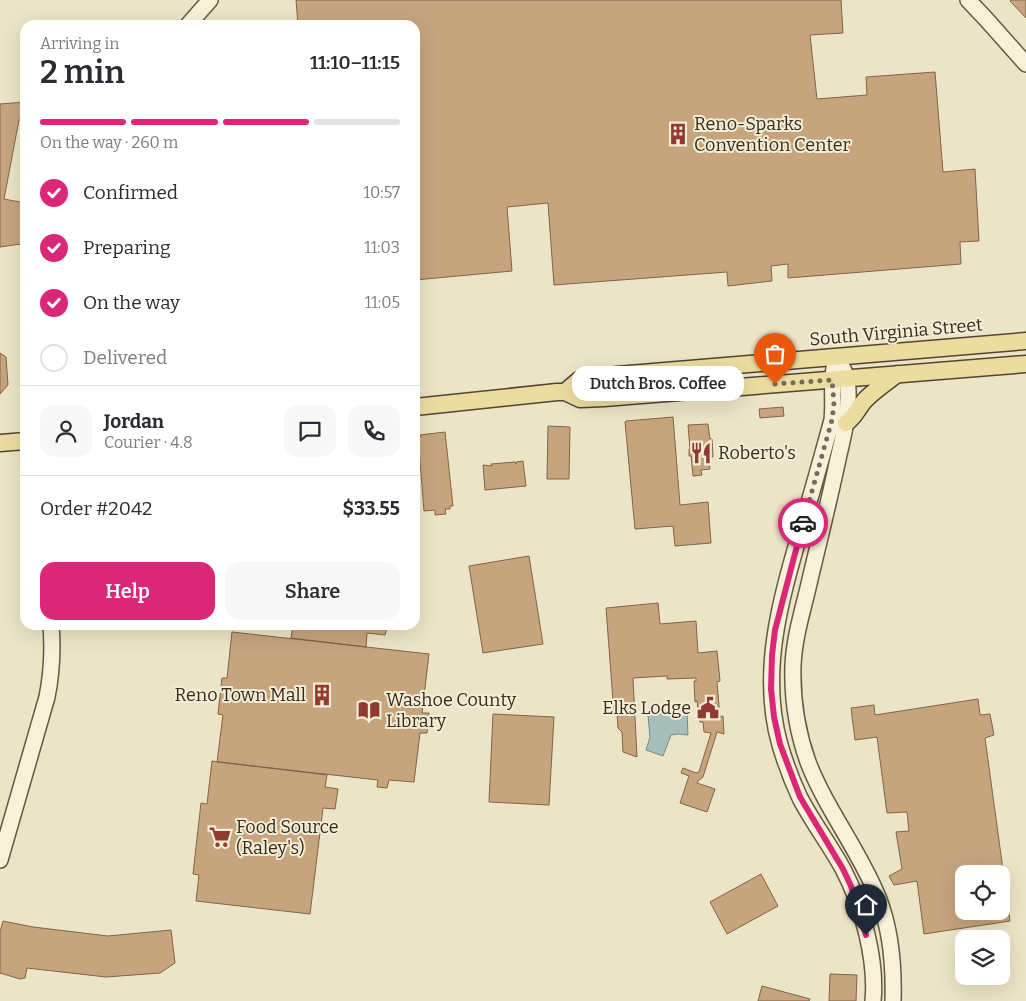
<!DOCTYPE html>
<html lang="en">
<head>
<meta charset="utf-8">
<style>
	:root { --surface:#fff; --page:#f7f7f7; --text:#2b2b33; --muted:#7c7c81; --line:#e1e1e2; --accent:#db2777 }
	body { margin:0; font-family:Bitter,serif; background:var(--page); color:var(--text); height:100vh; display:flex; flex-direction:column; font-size:19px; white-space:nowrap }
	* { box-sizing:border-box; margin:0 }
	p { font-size:16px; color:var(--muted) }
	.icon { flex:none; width:28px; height:28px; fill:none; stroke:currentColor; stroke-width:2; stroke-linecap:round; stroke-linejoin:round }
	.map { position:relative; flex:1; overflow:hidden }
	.side { position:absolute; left:20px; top:20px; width:400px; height:610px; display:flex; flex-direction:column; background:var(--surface); border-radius:15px; box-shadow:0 5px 20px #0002 }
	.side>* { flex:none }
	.fabs { position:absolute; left:955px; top:865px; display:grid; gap:10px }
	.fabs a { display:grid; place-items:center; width:55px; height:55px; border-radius:10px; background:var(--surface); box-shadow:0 5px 20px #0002; font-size:25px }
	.pin { position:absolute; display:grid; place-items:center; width:42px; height:42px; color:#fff; margin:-51px -21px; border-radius:50% 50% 50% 0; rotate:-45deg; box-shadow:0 0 5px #0007 }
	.pin .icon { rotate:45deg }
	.courier { position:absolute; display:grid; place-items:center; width:50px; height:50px; margin:-25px; border:4px solid #db2777; border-radius:50%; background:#fff; color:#222; box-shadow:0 1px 6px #0007 }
	.bubble { position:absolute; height:35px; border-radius:15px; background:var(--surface); box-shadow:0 5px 20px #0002; font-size:16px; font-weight:600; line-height:35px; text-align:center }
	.overview em { font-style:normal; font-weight:600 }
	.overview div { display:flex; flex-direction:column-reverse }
	.overview { display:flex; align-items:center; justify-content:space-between; height:85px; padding:0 20px }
	h1 { font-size:32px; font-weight:600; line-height:38px }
	.bar { display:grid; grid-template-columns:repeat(4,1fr); gap:8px 5px; align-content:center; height:60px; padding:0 20px }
	.bar i { height:6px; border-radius:4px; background:var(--line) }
	.bar .active { background:var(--accent) }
	.bar p { grid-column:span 4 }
	.line { display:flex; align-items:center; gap:12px; padding:0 20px; border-top:1px solid var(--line) }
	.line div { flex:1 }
	.round { display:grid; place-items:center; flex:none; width:52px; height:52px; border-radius:15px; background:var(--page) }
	ol { padding:0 20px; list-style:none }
	li { display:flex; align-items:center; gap:15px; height:55px }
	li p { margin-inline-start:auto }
	li .icon { padding:5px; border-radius:50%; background:var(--accent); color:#fff; stroke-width:4 }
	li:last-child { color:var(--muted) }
	li i { width:28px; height:28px; border:2px solid var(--line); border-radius:50% }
	.button { display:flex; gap:10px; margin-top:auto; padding:10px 20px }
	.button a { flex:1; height:58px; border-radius:15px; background:var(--accent); color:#fff; font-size:20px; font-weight:600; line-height:58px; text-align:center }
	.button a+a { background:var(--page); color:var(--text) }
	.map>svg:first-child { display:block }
	.water { fill:#a7bfba; stroke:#6e8c88 }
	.building { fill:#c6a47e; stroke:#826444; fill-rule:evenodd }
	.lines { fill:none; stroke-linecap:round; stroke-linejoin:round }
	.secondary-casing { stroke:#675840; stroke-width:18 }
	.primary-casing { stroke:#534431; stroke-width:19 }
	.secondary { stroke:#f6f1d8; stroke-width:15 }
	.primary { stroke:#ebdca0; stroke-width:16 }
	.done { stroke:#756d59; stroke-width:5; stroke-dasharray:0 9 }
	.route { stroke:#db2777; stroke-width:6 }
	.labels { text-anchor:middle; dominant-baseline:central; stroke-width:4; stroke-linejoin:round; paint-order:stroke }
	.poi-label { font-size:18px; fill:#362d1f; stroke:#f3edd5; text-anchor:start }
	.street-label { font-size:18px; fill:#362d1f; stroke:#f3edd5 }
</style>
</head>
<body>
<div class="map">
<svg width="1026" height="1001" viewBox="0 0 1026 1001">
	<rect width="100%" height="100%" fill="#ebe4c6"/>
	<path class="water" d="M 681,710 L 687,710 L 688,735 L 679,734 L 671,735 L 663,756 L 646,750 L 650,737 L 648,715 L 678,712 Z"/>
	<path class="building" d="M 296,0 L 841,0 L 843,33 L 810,35 L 817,99 L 867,95 L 866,77 L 935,72 L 943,172 L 975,169 L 979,241 L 960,242 L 961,264 L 788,278 L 788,264 L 771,266 L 772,281 L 728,286 L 727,272 L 554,285 L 548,203 L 507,207 L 512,271 L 415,280 L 415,25 L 298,25 Z
		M 1011,0 L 1026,0 L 1026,18 L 1010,1 Z
		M 25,102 L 25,119 L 19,120 L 4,199 L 25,203 L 25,218 L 21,244 L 0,247 L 0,104 Z
		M 0,353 L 6,357 L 8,385 L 0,394 Z
		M 783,407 L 784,416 L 760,418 L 759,409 Z
		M 673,417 L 680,505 L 708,502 L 711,543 L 675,546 L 673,526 L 635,529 L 625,422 L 626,421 Z
		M 708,424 L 710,439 L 712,439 L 713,457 L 709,457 L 710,469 L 701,470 L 702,475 L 693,476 L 691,456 L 689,456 L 689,449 L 690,449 L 688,425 Z
		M 548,426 L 570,427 L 569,479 L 547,479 Z
		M 445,432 L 453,506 L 450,506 L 450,509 L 445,509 L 446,514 L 435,515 L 435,510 L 424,511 L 418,437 L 421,437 L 420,435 Z
		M 415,459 L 419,460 L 416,467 L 418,468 L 415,472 Z
		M 523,461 L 526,486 L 485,490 L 483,465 L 492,466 L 491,464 L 515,462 L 516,464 L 516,462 Z
		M 529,556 L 543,644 L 483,653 L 469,566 Z
		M 658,603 L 660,624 L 696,621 L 698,653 L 717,651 L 720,681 L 717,682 L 720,717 L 723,716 L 724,734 L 717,732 L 703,777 L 699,780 L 697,783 L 715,789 L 707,812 L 680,803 L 689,776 L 681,773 L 683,768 L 696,773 L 699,772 L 711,733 L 704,732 L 703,722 L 700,722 L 697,701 L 695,702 L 694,681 L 696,681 L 696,678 L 667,679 L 667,676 L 633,678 L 637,757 L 623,752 L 622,732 L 618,728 L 617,714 L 614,714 L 606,608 Z
		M 293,625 L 388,625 L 385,635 L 367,633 L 366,647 L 291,638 Z
		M 232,632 L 429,654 L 422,713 L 429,713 L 427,733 L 420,733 L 414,782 L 389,780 L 387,788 L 377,787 L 378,780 L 217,762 L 223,715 L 218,714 L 222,678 L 227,678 Z
		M 978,699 L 980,715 L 990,714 L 994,735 L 985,738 L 1010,921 L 924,934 L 917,881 L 894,885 L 889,876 L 902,869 L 896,832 L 909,831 L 907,812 L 887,813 L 877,737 L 855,740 L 851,708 L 874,705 L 875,715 ZM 964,874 L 1001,874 L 1001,911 L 964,911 Z
		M 493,714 L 554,717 L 549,805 L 489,802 Z
		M 212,761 L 327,775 L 325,787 L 338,789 L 335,809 L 323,808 L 310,914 L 196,901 L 199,875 L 193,874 L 201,803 L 207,804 Z
		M 761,874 L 778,906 L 727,934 L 710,902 Z
		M 3,921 L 33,927 L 108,936 L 171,930 L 175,963 L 160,973 L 106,977 L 27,968 L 25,978 L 20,979 L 0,973 L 0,932 Z
		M 830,974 L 857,975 L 856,1001 L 829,1001 Z
		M 762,986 L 810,999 L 809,1001 L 758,1001 Z"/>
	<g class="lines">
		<g class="secondary-casing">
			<path id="secondary" d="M 968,0 L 986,19 L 1026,64
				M 188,25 L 210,0
				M 835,357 C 840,364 846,371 847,380 C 851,407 844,433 838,459 C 829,502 818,545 808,588 C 802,613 794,639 793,666 C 792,698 797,731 808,762 C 826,809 859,850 878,897 C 891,929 894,966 893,1001
				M 834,368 C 831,385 834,402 832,420 C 822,456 812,493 801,529 C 781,599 759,672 780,745 C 785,762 792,781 800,798 C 813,823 830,845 843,869 C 862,905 877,960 873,1001
				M 0,860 L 47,697 C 52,672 53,650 51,625"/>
		</g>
		<g class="primary-casing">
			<path id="primary" d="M 565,392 L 579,380 L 617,375 L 1026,341
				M 415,407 L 557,392 L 565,392 L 580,399 L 604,398 L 1026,364
				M 846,423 C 856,416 858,407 866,399 C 875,390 887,382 897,374
				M 0,443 L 25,441"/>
		</g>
		<use href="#secondary" class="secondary"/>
		<use href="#primary" class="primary"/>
	</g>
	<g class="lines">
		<path class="done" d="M 775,384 L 832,380 L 834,403 L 832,420 L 803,523"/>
		<path class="route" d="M 803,523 L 775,630 L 772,655 L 771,689 L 774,717 L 780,744 L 800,797 L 843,869 L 851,886 L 866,935"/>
	</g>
	<defs>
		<g id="building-bare" transform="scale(1.725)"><path d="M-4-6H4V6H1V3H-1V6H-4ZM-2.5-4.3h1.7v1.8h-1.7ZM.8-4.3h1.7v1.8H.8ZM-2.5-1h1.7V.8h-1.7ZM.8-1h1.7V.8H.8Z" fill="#903a31" stroke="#f3edd5" stroke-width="2.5" paint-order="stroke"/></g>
		<g id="restaurant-bare" transform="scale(1.725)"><path d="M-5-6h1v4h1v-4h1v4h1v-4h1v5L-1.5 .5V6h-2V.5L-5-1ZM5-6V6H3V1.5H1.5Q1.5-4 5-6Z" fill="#903a31" stroke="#f3edd5" stroke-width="2.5" paint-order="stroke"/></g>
		<g id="civic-bare" transform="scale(1.725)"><path d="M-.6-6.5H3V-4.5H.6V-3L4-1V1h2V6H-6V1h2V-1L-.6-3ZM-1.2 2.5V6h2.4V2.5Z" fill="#903a31" stroke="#f3edd5" stroke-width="2.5" paint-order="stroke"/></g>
		<g id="library-bare" transform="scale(1.725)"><path d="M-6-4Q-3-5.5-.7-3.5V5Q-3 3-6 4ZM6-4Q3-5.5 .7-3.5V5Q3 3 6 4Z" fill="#903a31" stroke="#f3edd5" stroke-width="2.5" paint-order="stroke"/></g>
		<g id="supermarket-bare" transform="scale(1.725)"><path d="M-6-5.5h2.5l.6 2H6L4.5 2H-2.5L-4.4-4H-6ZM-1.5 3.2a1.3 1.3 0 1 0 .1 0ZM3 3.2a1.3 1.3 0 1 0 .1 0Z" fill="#903a31" stroke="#f3edd5" stroke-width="2.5" paint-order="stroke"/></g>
	</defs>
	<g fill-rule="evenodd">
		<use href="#building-bare" x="678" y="134"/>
		<use href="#restaurant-bare" x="701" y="453"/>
		<use href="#building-bare" x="322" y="695"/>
		<use href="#civic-bare" x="708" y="708"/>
		<use href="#library-bare" x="369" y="710"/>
		<use href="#supermarket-bare" x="220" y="837"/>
	</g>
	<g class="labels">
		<g class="poi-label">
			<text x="694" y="124">Reno-Sparks<tspan x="694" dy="21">Convention Center</tspan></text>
			<text x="718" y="453">Roberto's</text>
			<text x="306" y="695" text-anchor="end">Reno Town Mall</text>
			<text x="386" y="700">Washoe County<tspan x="386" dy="21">Library</tspan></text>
			<text x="691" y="708" text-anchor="end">Elks Lodge</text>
			<text x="236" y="827">Food Source<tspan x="236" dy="21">(Raley's)</tspan></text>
		</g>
		<g class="street-label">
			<text transform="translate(896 332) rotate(-5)">South Virginia Street</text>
		</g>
	</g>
</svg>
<div class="fabs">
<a><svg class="icon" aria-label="locate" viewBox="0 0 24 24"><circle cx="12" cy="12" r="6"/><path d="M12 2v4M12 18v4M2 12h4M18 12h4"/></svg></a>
<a><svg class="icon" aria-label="layers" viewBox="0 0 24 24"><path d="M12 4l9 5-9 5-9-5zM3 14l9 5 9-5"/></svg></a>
</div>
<div class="pin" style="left:775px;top:384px;background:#ea580c"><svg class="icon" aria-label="bag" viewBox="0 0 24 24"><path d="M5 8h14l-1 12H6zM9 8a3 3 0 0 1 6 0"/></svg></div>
<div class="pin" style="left:866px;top:935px;background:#1f2937"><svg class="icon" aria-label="home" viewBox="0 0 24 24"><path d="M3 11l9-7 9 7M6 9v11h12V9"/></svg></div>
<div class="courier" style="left:803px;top:523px"><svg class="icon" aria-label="car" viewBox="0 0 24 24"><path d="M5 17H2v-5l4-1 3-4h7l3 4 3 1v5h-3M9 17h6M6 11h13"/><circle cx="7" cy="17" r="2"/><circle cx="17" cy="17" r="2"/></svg></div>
<div class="bubble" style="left:572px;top:366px;width:172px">Dutch Bros. Coffee</div>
<section class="side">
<div class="overview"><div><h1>2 min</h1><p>Arriving in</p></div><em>11:10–11:15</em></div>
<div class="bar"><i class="active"></i><i class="active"></i><i class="active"></i><i></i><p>On the way · 260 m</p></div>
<ol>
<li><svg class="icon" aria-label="check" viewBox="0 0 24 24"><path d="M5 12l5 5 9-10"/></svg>Confirmed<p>10:57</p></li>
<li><svg class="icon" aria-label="check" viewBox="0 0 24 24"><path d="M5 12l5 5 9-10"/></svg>Preparing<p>11:03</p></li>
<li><svg class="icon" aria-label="check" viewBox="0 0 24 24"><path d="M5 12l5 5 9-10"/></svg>On the way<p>11:05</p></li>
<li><i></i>Delivered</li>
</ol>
<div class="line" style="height:90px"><a class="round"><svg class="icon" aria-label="person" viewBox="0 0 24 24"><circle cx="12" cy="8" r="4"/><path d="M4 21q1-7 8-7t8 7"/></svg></a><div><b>Jordan</b><p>Courier · 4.8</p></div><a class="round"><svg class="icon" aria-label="chat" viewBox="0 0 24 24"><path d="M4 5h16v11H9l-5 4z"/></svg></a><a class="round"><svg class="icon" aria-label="phone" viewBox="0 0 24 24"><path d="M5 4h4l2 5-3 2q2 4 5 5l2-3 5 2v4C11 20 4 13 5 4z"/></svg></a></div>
<div class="line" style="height:65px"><div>Order #2042</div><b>$33.55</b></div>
<div class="button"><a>Help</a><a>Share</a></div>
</section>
</div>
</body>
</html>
